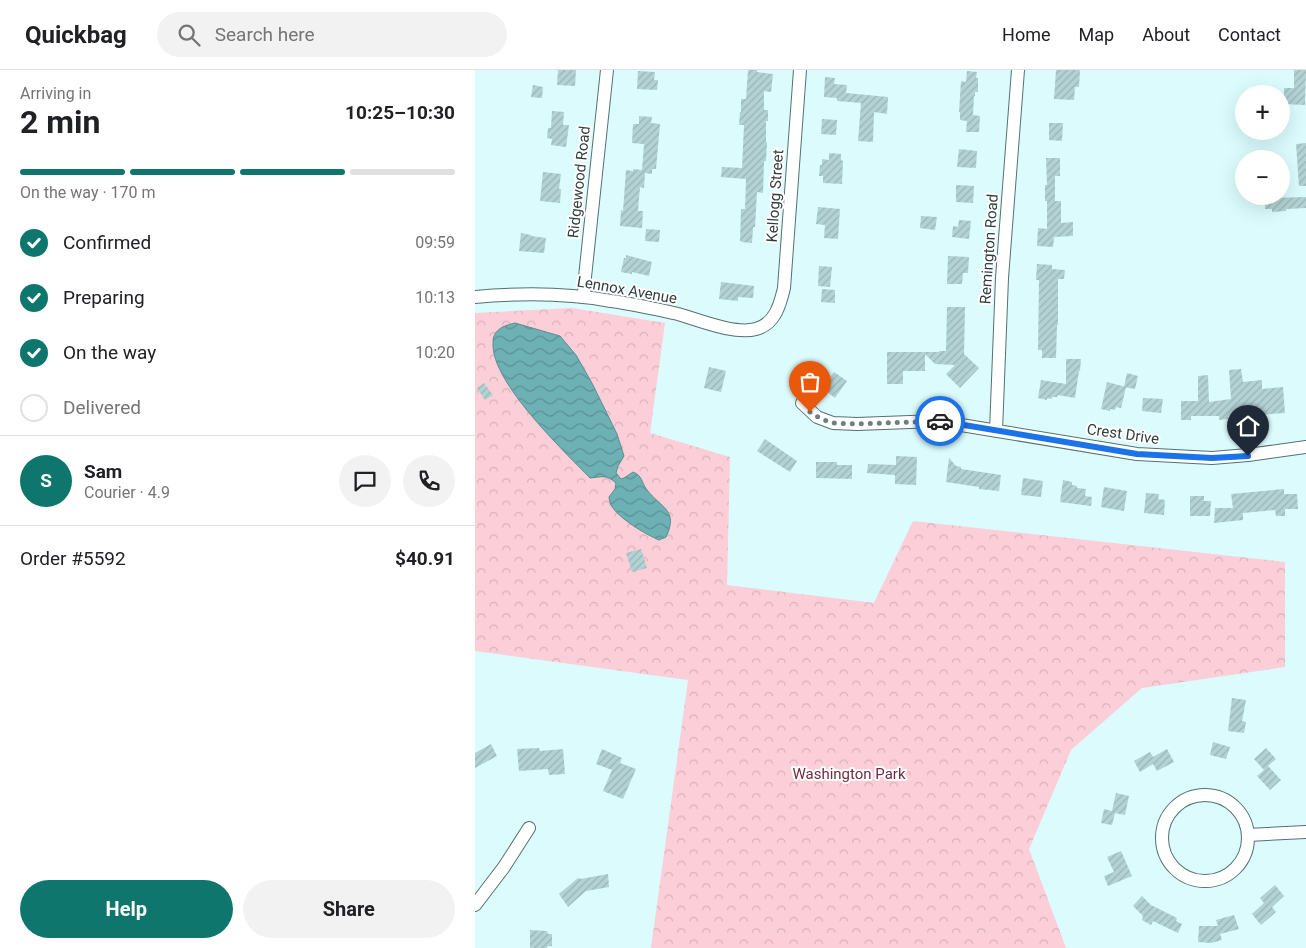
<!DOCTYPE html>
<html lang="en">
<head>
<meta charset="utf-8">
<style>
	:root { --surface:#fff; --page:#f2f2f2; --text:#202124; --muted:#757577; --line:#e0e0e0; --accent:#0f766e }
	body { margin:0; font-family:Roboto,sans-serif; background:var(--page); color:var(--text); height:100vh; display:flex; flex-direction:column; font-size:19px; white-space:nowrap }
	* { box-sizing:border-box; margin:0 }
	p { font-size:16px; color:var(--muted) }
	.icon { flex:none; width:28px; height:28px; fill:none; stroke:currentColor; stroke-width:2; stroke-linecap:round; stroke-linejoin:round }
	.map { position:relative; flex:1; overflow:hidden }
	.details { display:flex; flex-direction:column; background:var(--surface); width:475px }
	.details>* { flex:none }
	.tools { position:absolute; left:760px; top:15px; display:grid; gap:10px }
	.tools a { display:grid; place-items:center; width:55px; height:55px; border-radius:50%; background:var(--surface); box-shadow:0 5px 20px #0002; font-size:25px }
	.pin { position:absolute; display:grid; place-items:center; width:42px; height:42px; color:#fff; margin:-51px -21px; border-radius:50% 50% 50% 0; rotate:-45deg; box-shadow:0 0 5px #0007 }
	.pin .icon { rotate:45deg }
	.courier { position:absolute; display:grid; place-items:center; width:50px; height:50px; margin:-25px; border:4px solid #1a73e8; border-radius:50%; background:#fff; color:#222; box-shadow:0 1px 6px #0007 }
	.summary em { font-style:normal; font-weight:700 }
	.summary div { display:flex; flex-direction:column-reverse }
	.summary { display:flex; align-items:center; justify-content:space-between; height:85px; padding:0 20px }
	h1 { font-size:32px; font-weight:700; line-height:38px }
	.bar { display:grid; grid-template-columns:repeat(4,1fr); gap:8px 5px; align-content:center; height:60px; padding:0 20px }
	.bar i { height:6px; border-radius:4px; background:var(--line) }
	.bar .current { background:var(--accent) }
	.bar p { grid-column:span 4 }
	.line { display:flex; align-items:center; gap:12px; padding:0 20px; border-top:1px solid var(--line) }
	.line div { flex:1 }
	.round { display:grid; place-items:center; flex:none; width:52px; height:52px; border-radius:26px; background:var(--page) }
	ol { padding:0 20px; list-style:none }
	li { display:flex; align-items:center; gap:15px; height:55px }
	li p { margin-inline-start:auto }
	li .icon { padding:5px; border-radius:50%; background:var(--accent); color:#fff; stroke-width:4 }
	li:last-child { color:var(--muted) }
	li i { width:28px; height:28px; border:2px solid var(--line); border-radius:50% }
	.action { display:flex; gap:10px; margin-top:auto; padding:10px 20px }
	.action a { flex:1; height:58px; border-radius:30px; background:var(--accent); color:#fff; font-size:20px; font-weight:700; line-height:58px; text-align:center }
	.action a+a { background:var(--page); color:var(--text) }
	header { display:flex; align-items:center; gap:30px; box-sizing:border-box; height:70px; padding:0 25px; background:var(--surface); border-bottom:1px solid var(--line) }
	header strong { font-size:24px }
	nav { display:flex; gap:28px; margin-inline-start:auto; font-size:18px }
	.search { width:350px; height:45px; background:var(--page); display:flex; align-items:center; gap:12px; box-sizing:border-box; padding:0 18px; border-radius:28px; color:var(--muted); font-size:19px }
	main { display:flex; flex:1; min-height:0 }
	.map>svg:first-child { display:block }
	.park { fill:url(#park-crowns) }
	.water { fill:url(#water-waves); stroke:#5b8e91 }
	.building { fill:url(#building-hatch) }
	.lines { fill:none; stroke-linecap:round; stroke-linejoin:round }
	.minor-casing { stroke:#547072; stroke-width:14 }
	.minor { stroke:#fff; stroke-width:12 }
	.done { stroke:#6c8080; stroke-width:5; stroke-dasharray:0 9 }
	.route { stroke:#1a73e8; stroke-width:6 }
	.labels { text-anchor:middle; dominant-baseline:central; stroke-width:4; stroke-linejoin:round; paint-order:stroke }
	.street-label { font-size:15px; fill:#313e3e; stroke:#fff }
	.park-label { font-size:15px; fill:#6f2b3e; stroke:#fff }
</style>
</head>
<body>
<header>
<strong>Quickbag</strong>
<div class="search"><svg class="icon" aria-label="search" viewBox="0 0 24 24"><circle cx="10" cy="10" r="6"/><path d="M15 15l6 6"/></svg>Search here</div>
<nav><a>Home</a><a>Map</a><a>About</a><a>Contact</a></nav>
</header>
<main>
<section class="details">
<div class="summary"><div><h1>2 min</h1><p>Arriving in</p></div><em>10:25–10:30</em></div>
<div class="bar"><i class="current"></i><i class="current"></i><i class="current"></i><i></i><p>On the way · 170 m</p></div>
<ol>
<li><svg class="icon" aria-label="check" viewBox="0 0 24 24"><path d="M5 12l5 5 9-10"/></svg>Confirmed<p>09:59</p></li>
<li><svg class="icon" aria-label="check" viewBox="0 0 24 24"><path d="M5 12l5 5 9-10"/></svg>Preparing<p>10:13</p></li>
<li><svg class="icon" aria-label="check" viewBox="0 0 24 24"><path d="M5 12l5 5 9-10"/></svg>On the way<p>10:20</p></li>
<li><i></i>Delivered</li>
</ol>
<div class="line" style="height:90px"><b class="round" style="background:var(--accent);color:#fff">S</b><div><b>Sam</b><p>Courier · 4.9</p></div><a class="round"><svg class="icon" aria-label="chat" viewBox="0 0 24 24"><path d="M4 5h16v11H9l-5 4z"/></svg></a><a class="round"><svg class="icon" aria-label="phone" viewBox="0 0 24 24"><path d="M5 4h4l2 5-3 2q2 4 5 5l2-3 5 2v4C11 20 4 13 5 4z"/></svg></a></div>
<div class="line" style="height:65px"><div>Order #5592</div><b>$40.91</b></div>
<div class="action"><a>Help</a><a>Share</a></div>
</section>
<div class="map">
<svg width="831" height="878" viewBox="0 0 831 878">
	<defs>
		<pattern id="park-crowns" width="20" height="18" patternUnits="userSpaceOnUse" patternTransform="scale(1.25)"><rect width="20" height="18" fill="#fcced7"/><path d="M2 6a3 3 0 1 1 6 0M12 15a3 3 0 1 1 6 0" fill="none" stroke="#d8b2ba"/></pattern>
		<pattern id="water-waves" width="16" height="10" patternUnits="userSpaceOnUse" patternTransform="scale(1.25)"><rect width="16" height="10" fill="#6db1b4"/><path d="M0 5q4-4 8 0t8 0" fill="none" stroke="#5a9194"/></pattern>
		<pattern id="building-hatch" width="6" height="6" patternUnits="userSpaceOnUse" patternTransform="scale(1.25)"><rect width="6" height="6" fill="#b3d2d3"/><path d="M-1 1l2-2M0 6l6-6M5 7l2-2" fill="none" stroke="#9ab5b6"/></pattern>
	</defs>
	<rect width="100%" height="100%" fill="#dbfbfc"/>
	<path class="park" d="M 97,238 L 190,253 L 175,363 L 255,387 L 252,515 L 399,533 L 438,451 L 810,492 L 810,597 L 667,618 L 596,680 L 554,779 L 591,878 L 176,878 L 213,610 L 0,581 L 0,243 Z"/>
	<path class="water" d="M 40,253 L 85,266 L 101,285 L 118,315 L 142,364 L 149,386 L 143,396 L 141,403 L 146,409 L 149,408 L 158,402 C 168,406 166,412 172,420 C 186,438 204,440 191,467 L 184,470 C 170,464 143,448 136,435 C 135,433 134,429 134,427 L 140,419 L 141,413 C 131,404 127,407 115,408 C 88,380 17,313 18,274 C 18,273 18,267 19,266 C 23,257 32,255 40,253 Z"/>
	<path class="building" d="M 83,0 L 101,0 L 100,16 L 82,15 Z
		M 273,0 L 282,0 L 282,2 L 298,4 L 296,22 L 289,21 L 289,40 L 293,40 L 293,51 L 291,51 L 291,72 L 292,72 L 291,91 L 289,91 L 288,123 L 282,122 L 280,157 L 278,157 L 277,173 L 266,172 L 266,171 L 265,171 L 266,139 L 270,139 L 271,109 L 246,107 L 247,97 L 267,98 L 269,55 L 264,55 L 265,42 L 266,42 L 266,29 L 271,29 Z
		M 581,0 L 605,0 L 604,17 L 600,17 L 599,30 L 579,29 Z
		M 819,0 L 831,0 L 830,35 L 809,34 L 809,18 L 819,18 Z
		M 163,1 L 180,2 L 179,10 L 183,10 L 182,20 L 162,19 Z
		M 492,1 L 502,2 L 501,8 L 503,8 L 503,22 L 500,22 L 500,26 L 499,26 L 498,45 L 505,46 L 504,62 L 491,62 L 492,51 L 485,50 L 485,42 L 484,42 L 486,11 L 491,12 Z
		M 350,7 L 360,8 L 359,14 L 372,15 L 371,23 L 413,27 L 412,44 L 399,42 L 398,72 L 383,71 L 386,33 L 362,31 L 362,28 L 349,27 Z
		M 58,15 L 68,17 L 67,28 L 56,27 Z
		M 77,41 L 89,42 L 88,55 L 94,55 L 91,77 L 76,75 L 77,69 L 72,68 L 73,58 L 76,58 Z
		M 164,46 L 177,47 L 176,53 L 185,54 L 181,99 L 177,99 L 177,104 L 170,103 L 169,118 L 165,117 L 163,141 L 168,141 L 167,158 L 145,156 L 146,140 L 148,141 L 151,100 L 158,101 L 158,99 L 167,100 L 169,74 L 157,73 L 158,54 L 164,54 Z
		M 347,49 L 362,50 L 361,65 L 346,64 Z
		M 574,53 L 588,53 L 587,71 L 574,70 Z
		M 831,73 L 831,116 L 824,116 L 821,74 Z
		M 484,79 L 502,81 L 501,98 L 482,97 Z
		M 354,83 L 366,84 L 366,90 L 368,91 L 367,114 L 348,113 L 348,106 L 344,106 L 345,95 L 347,95 L 347,89 L 354,90 Z
		M 571,88 L 585,88 L 585,106 L 580,106 L 580,131 L 586,131 L 586,153 L 598,152 L 598,166 L 579,167 L 578,177 L 562,176 L 563,158 L 572,159 L 572,131 L 570,131 L 570,115 L 572,115 Z
		M 68,102 L 86,104 L 84,119 L 86,119 L 85,133 L 65,131 Z
		M 481,115 L 499,116 L 498,133 L 481,132 Z
		M 831,127 L 831,138 L 811,139 L 811,141 L 797,142 L 797,139 L 790,139 L 790,128 Z
		M 343,137 L 365,139 L 363,169 L 349,168 L 350,155 L 341,154 Z
		M 446,146 L 462,147 L 460,160 L 445,158 Z
		M 484,150 L 496,151 L 494,169 L 477,167 L 478,156 L 483,157 Z
		M 171,159 L 185,160 L 184,172 L 170,171 Z
		M 46,163 L 56,165 L 56,166 L 71,168 L 69,183 L 44,181 Z
		M 151,185 L 177,192 L 174,206 L 157,202 L 157,204 L 146,202 L 149,188 L 151,188 Z
		M 473,186 L 494,187 L 493,203 L 488,203 L 487,214 L 472,214 Z
		M 562,194 L 577,195 L 577,199 L 590,200 L 589,209 L 583,209 L 583,255 L 582,255 L 581,288 L 567,288 L 567,280 L 563,280 L 564,210 L 561,210 Z
		M 344,196 L 357,197 L 355,217 L 343,216 Z
		M 246,212 L 279,216 L 278,228 L 263,227 L 263,231 L 244,229 Z
		M 347,219 L 360,220 L 360,233 L 346,232 Z
		M 472,237 L 490,237 L 489,284 L 504,298 L 485,318 L 471,304 L 480,295 L 460,294 L 450,284 L 450,301 L 428,301 L 428,314 L 412,314 L 412,282 L 464,282 L 464,281 L 471,281 Z
		M 591,289 L 606,289 L 605,301 L 604,301 L 600,328 L 583,325 L 582,327 L 577,327 L 577,329 L 572,328 L 572,330 L 563,328 L 566,310 L 591,314 Z
		M 234,297 L 251,301 L 246,322 L 229,318 Z
		M 766,299 L 768,312 L 787,310 L 787,319 L 808,317 L 810,343 L 782,345 L 782,340 L 758,343 L 758,345 L 753,346 L 753,349 L 744,350 L 744,346 L 716,346 L 716,350 L 706,350 L 706,331 L 723,331 L 723,306 L 733,305 L 734,332 L 756,329 L 754,300 Z
		M 359,302 L 372,311 L 360,328 L 347,318 Z
		M 652,303 L 663,306 L 660,319 L 649,317 Z
		M 632,312 L 651,317 L 646,338 L 641,337 L 640,340 L 635,339 L 635,341 L 626,339 Z
		M 9,313 L 18,325 L 10,330 L 2,318 Z
		M 668,328 L 688,329 L 686,343 L 667,341 Z
		M 290,369 L 322,391 L 315,402 L 282,381 Z
		M 421,386 L 442,387 L 441,415 L 420,414 L 420,405 L 392,403 L 393,394 L 421,395 Z
		M 474,388 L 481,396 L 486,397 L 486,399 L 526,405 L 524,421 L 504,419 L 504,417 L 471,412 Z
		M 341,392 L 362,392 L 362,395 L 377,395 L 377,409 L 341,408 Z
		M 548,408 L 568,411 L 566,427 L 546,425 Z
		M 588,410 L 597,412 L 597,415 L 602,416 L 602,418 L 611,419 L 610,426 L 617,427 L 616,436 L 585,432 Z
		M 629,417 L 652,421 L 649,441 L 626,437 Z
		M 809,419 L 809,424 L 822,424 L 823,439 L 810,439 L 810,446 L 801,446 L 800,440 L 768,443 L 768,450 L 739,453 L 740,438 L 758,438 L 756,424 Z
		M 671,423 L 684,424 L 683,429 L 690,430 L 689,445 L 669,443 Z
		M 715,426 L 729,426 L 729,431 L 736,431 L 735,446 L 715,446 Z
		M 166,479 L 172,498 L 157,502 L 151,483 Z
		M 757,628 L 771,630 L 767,651 L 771,652 L 769,663 L 753,661 Z
		M 738,672 L 755,677 L 751,689 L 735,685 Z
		M 16,674 L 22,686 L 0,698 L 0,683 Z
		M 64,678 L 65,681 L 88,679 L 90,704 L 74,705 L 73,699 L 44,701 L 42,679 Z
		M 791,678 L 801,689 L 793,696 L 806,710 L 795,720 L 782,706 L 789,700 L 779,689 Z
		M 127,679 L 147,688 L 145,693 L 161,699 L 148,729 L 128,721 L 137,700 L 121,694 Z
		M 692,679 L 699,692 L 682,701 L 678,694 L 665,702 L 659,691 L 675,682 L 678,687 Z
		M 641,723 L 654,726 L 650,745 L 640,743 L 637,755 L 626,753 L 629,739 L 637,741 Z
		M 646,781 L 657,806 L 633,816 L 629,806 L 639,802 L 632,787 Z
		M 133,804 L 134,817 L 111,821 L 93,837 L 84,824 L 103,808 L 106,809 Z
		M 800,815 L 809,826 L 797,837 L 801,842 L 786,855 L 777,844 L 789,833 L 785,828 Z
		M 667,826 L 676,835 L 702,848 L 701,851 L 707,854 L 703,863 L 678,851 L 676,855 L 667,850 L 668,846 L 658,836 Z
		M 759,845 L 764,859 L 745,864 L 747,870 L 736,873 L 723,872 L 724,856 L 743,856 L 741,850 Z
		M 55,860 L 72,861 L 73,864 L 77,864 L 77,876 L 73,876 L 72,878 L 55,878 Z"/>
	<g class="lines">
		<g class="minor-casing">
			<path id="minor" d="M 0,227 C 45,223 92,223 136,231 C 159,234 181,239 203,244 C 224,250 260,265 281,259 C 300,254 305,235 309,218 L 325,0
				M 109,227 L 110,207 L 132,0
				M 327,333 L 342,347 L 358,353 L 382,354 L 462,351 L 662,384 L 737,388 L 773,385 L 831,377
				M 521,361 L 527,208 L 543,0
				M687 768a43 43 0 1 1 86 0a43 43 0 1 1-86 0Z
				M 773,765 L 831,762
				M 0,835 L 29,797 L 54,758"/>
		</g>
		<use href="#minor" class="minor"/>
	</g>
	<g class="lines">
		<path class="done" d="M 335,342 L 346,349 L 358,353 L 382,354 L 465,351"/>
		<path class="route" d="M 465,351 L 662,384 L 737,388 L 773,386"/>
	</g>
	<g class="labels">
		<g class="street-label">
			<text transform="translate(104 112) rotate(-84)">Ridgewood Road</text>
			<text transform="translate(300 126) rotate(-86)">Kellogg Street</text>
			<text transform="translate(514 179) rotate(-86)">Remington Road</text>
			<text transform="translate(152 220) rotate(10)">Lennox Avenue</text>
			<text transform="translate(648 364) rotate(8)">Crest Drive</text>
		</g>
		<g class="park-label">
			<text x="374" y="704">Washington Park</text>
		</g>
	</g>
</svg>
<div class="tools">
<a>+</a>
<a>−</a>
</div>
<div class="pin" style="left:335px;top:342px;background:#ea580c"><svg class="icon" aria-label="bag" viewBox="0 0 24 24"><path d="M5 8h14l-1 12H6zM9 8a3 3 0 0 1 6 0"/></svg></div>
<div class="pin" style="left:773px;top:386px;background:#1f2937"><svg class="icon" aria-label="home" viewBox="0 0 24 24"><path d="M3 11l9-7 9 7M6 9v11h12V9"/></svg></div>
<div class="courier" style="left:465px;top:351px"><svg class="icon" aria-label="car" viewBox="0 0 24 24"><path d="M5 17H2v-5l4-1 3-4h7l3 4 3 1v5h-3M9 17h6M6 11h13"/><circle cx="7" cy="17" r="2"/><circle cx="17" cy="17" r="2"/></svg></div>
</div>
</main>
</body>
</html>
